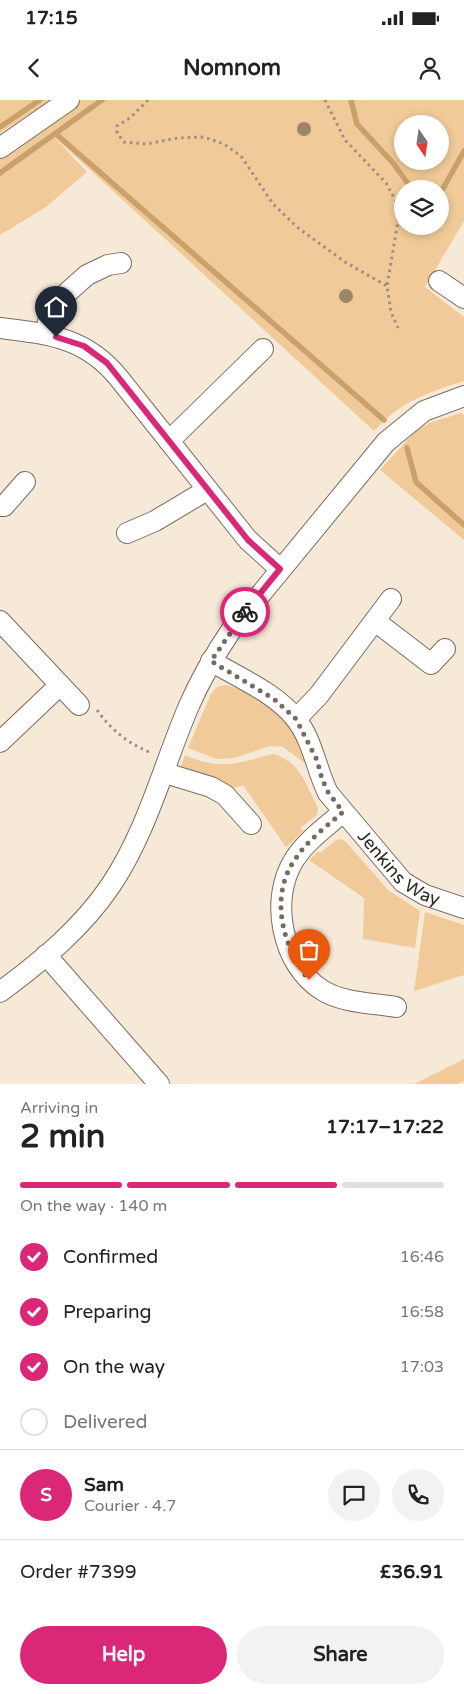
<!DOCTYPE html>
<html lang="en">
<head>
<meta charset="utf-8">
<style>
	:root { --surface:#fff; --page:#f2f2f2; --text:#222; --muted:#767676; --line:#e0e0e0; --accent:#db2777 }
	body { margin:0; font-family:"Varela Round",sans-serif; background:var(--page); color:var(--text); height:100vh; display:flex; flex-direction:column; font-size:19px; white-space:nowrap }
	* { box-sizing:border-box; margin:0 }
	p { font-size:16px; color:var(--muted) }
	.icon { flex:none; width:28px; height:28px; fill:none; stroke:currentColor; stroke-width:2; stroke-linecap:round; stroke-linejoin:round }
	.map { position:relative; height:984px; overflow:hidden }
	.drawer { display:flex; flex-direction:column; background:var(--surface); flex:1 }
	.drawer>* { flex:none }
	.needle { width:32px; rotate:167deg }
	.fabs { position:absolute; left:394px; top:15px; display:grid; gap:10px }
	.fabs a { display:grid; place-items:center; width:55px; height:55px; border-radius:50%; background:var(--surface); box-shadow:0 2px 8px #0003; font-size:25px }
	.pin { position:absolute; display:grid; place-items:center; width:42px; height:42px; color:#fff; margin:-51px -21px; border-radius:50% 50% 50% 0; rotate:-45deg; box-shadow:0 0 5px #0007 }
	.pin .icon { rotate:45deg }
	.courier { position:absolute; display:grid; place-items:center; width:50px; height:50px; margin:-25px; border:4px solid #db2777; border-radius:50%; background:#fff; color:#222; box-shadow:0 1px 6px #0007 }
	.overview em { font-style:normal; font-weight:700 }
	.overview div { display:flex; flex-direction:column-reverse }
	.overview { display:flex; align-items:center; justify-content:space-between; height:85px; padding:0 20px }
	h1 { font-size:32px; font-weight:700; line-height:38px }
	.bar { display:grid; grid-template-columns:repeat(4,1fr); gap:8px 5px; align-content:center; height:60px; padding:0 20px }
	.bar i { height:6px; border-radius:4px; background:var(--line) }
	.bar .current { background:var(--accent) }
	.bar p { grid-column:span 4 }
	.line { display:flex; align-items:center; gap:12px; padding:0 20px; border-top:1px solid var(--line) }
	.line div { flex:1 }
	.round { display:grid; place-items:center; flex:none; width:52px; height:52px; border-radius:26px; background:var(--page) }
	ol { padding:0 20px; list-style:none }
	li { display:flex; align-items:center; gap:15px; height:55px }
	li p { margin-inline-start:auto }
	li .icon { padding:5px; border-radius:50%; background:var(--accent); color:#fff; stroke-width:4 }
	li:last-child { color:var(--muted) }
	li i { width:28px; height:28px; border:2px solid var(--line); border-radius:50% }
	.action { display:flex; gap:10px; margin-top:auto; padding:10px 20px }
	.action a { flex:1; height:58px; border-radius:30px; background:var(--accent); color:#fff; font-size:20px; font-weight:700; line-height:58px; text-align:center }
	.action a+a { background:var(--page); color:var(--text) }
	.status { display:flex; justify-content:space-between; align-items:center; height:35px; padding:0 25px; background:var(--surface); direction:ltr }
	.status svg { height:14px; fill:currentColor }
	header { display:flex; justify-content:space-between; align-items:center; height:65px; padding:0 20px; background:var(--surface); font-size:22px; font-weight:700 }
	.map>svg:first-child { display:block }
	.green { fill:#f0ca98; fill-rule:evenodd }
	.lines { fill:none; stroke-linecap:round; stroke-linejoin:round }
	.stream { stroke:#cba16b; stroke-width:5.5 }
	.minor-casing { stroke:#7a6e5f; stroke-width:22 }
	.path { stroke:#998f83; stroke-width:3; stroke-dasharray:2.5 4; stroke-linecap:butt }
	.minor { stroke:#fff; stroke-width:20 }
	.tree { fill:#9c8665 }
	.done { stroke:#746c62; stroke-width:5; stroke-dasharray:0 9 }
	.route { stroke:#db2777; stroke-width:6 }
	.labels { text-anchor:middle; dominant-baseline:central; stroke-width:5; stroke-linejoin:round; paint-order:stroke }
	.street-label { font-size:18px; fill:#2d2822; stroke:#f7e9d8 }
</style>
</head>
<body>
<div class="status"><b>17:15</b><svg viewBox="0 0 49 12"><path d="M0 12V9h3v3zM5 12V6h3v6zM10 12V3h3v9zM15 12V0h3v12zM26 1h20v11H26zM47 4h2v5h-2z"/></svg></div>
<header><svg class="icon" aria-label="back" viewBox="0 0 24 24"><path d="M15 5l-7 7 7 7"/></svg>Nomnom<svg class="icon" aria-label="person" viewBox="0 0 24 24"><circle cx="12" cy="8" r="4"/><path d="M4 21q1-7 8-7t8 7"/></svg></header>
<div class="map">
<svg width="464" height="984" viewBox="0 0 464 984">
	<rect width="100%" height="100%" fill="#f7e9d8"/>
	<path class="green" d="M 0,0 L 464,0 L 464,121 L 425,187 L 464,217 L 464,281 C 427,293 401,301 374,331 L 51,34 L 87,72 L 46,107 L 0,135 L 0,52 L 41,25 L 29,14 L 0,33 ZM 402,24 L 440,24 L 440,61 L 402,61 ZM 402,89 L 440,89 L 440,126 L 402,126 Z
		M 461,313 L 464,315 L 464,440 L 380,370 L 415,332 L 429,323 Z
		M 225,585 C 252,590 280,612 296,635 C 302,644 306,657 310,667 L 283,647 L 270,646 L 234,658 L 217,659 L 188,648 L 211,594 L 217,587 Z
		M 273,654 C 301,661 306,686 318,708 L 317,715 L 300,728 L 303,731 L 286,747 L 243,685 C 224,695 197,678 179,671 L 185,655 C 221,671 237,663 273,654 Z
		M 341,739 L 346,742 L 388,790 L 420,811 L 415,848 L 363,839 L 364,798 L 309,760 L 318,751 L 320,753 L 336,740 Z
		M 425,812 L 464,825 L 464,875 L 414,891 Z
		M 464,959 L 464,981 L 457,984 L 414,984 Z"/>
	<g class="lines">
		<path class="stream" d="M 351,0 L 357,24 L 393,63 L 412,89
			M 0,27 L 40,0
			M 56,34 L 384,320
			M 0,73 L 102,0
			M 440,94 L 464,51
			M 407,348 L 416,382 L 464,425"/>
		<g class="minor-casing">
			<g id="minor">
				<path d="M 0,48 L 69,0"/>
				<path d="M 439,181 L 464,198"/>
				<path d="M 0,228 C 48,234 85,237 118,277 L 248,440 L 280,469"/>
				<path d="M 45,234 L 51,209 L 60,199 L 87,175 L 108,165 L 121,163"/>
				<path d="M 169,341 L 263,249"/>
				<path d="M 0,406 L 4,406 L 25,382"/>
				<path d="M 127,433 L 155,421 L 207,390"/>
				<path d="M 0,521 L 79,605"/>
				<path d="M 375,521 L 431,564 L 445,549"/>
				<path id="s1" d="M 211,561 C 239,578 276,593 296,619 C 313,641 316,669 328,693 L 403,782 L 425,795 L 464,808"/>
				<path d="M 296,619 L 319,595 L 391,499"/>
				<path d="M 0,642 L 60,585"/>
				<path d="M 165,673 L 211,687 L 225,695 L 251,724"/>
				<path d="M 343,712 C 326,727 306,741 294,760 C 269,800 282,865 322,890 C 342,903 373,903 396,907"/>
				<path d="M 46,855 L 159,984"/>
				<path d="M 0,892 C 42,861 82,828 111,785 C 147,731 163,667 188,608 C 200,580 215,554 232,529 L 386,342 L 424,311 L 464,296"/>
			</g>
		</g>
		<path class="path" d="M 148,0 L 130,18 L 117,26 L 117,33 L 124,42 L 146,44 L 178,38 L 204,37 L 224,44 L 241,56 L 273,104 L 297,127 L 345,162 L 387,186
			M 325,0 L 345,40 L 386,83 L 400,109 L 387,186 L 391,212 L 398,228
			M 97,610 C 111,630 130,645 152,653"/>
		<use href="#minor" class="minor"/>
	</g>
	<g class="tree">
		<circle cx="304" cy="29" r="7"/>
		<circle cx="346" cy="196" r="7"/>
	</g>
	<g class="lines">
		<path class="done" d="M 245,512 L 211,561 L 274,599 L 296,619 L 317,660 L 322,679 L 328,692 L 343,712 C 327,726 308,740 296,758 C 268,796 283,847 309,880"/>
		<path class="route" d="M 56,237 L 84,246 L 107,263 L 248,440 L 280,469 L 245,512"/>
	</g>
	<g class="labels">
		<g class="street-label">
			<text stroke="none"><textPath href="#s1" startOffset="289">Jenkins Way</textPath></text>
		</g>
	</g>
</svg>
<div class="fabs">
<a><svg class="needle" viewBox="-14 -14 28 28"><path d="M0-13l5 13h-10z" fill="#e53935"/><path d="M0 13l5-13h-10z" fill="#767676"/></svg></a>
<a><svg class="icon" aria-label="layers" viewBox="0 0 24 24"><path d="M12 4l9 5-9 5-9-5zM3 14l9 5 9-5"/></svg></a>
</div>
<div class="pin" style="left:309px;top:880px;background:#ea580c"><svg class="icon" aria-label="bag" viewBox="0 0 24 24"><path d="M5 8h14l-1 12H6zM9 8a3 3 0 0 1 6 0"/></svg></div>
<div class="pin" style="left:56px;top:237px;background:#1f2937"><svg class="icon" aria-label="home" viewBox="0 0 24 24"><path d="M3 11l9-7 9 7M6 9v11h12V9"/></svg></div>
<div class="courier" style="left:245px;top:512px"><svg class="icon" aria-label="bike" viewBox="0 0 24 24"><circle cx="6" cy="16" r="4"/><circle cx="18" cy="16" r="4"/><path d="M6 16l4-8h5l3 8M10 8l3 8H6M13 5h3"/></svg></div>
</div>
<section class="drawer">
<div class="overview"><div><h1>2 min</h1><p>Arriving in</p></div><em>17:17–17:22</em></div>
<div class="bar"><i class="current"></i><i class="current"></i><i class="current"></i><i></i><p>On the way · 140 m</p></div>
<ol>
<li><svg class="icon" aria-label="check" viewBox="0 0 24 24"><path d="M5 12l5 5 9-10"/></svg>Confirmed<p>16:46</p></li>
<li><svg class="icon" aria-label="check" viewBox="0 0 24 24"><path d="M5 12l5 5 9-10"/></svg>Preparing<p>16:58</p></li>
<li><svg class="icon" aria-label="check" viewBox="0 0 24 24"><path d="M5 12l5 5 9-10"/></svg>On the way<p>17:03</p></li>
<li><i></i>Delivered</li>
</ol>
<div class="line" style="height:90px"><b class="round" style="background:var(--accent);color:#fff">S</b><div><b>Sam</b><p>Courier · 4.7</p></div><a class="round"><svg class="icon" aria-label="chat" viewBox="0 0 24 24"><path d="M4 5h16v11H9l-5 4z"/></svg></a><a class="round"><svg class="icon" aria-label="phone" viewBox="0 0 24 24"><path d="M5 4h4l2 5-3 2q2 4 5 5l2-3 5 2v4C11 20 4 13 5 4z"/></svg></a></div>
<div class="line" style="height:65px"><div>Order #7399</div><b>£36.91</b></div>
<div class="action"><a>Help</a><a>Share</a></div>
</section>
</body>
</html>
